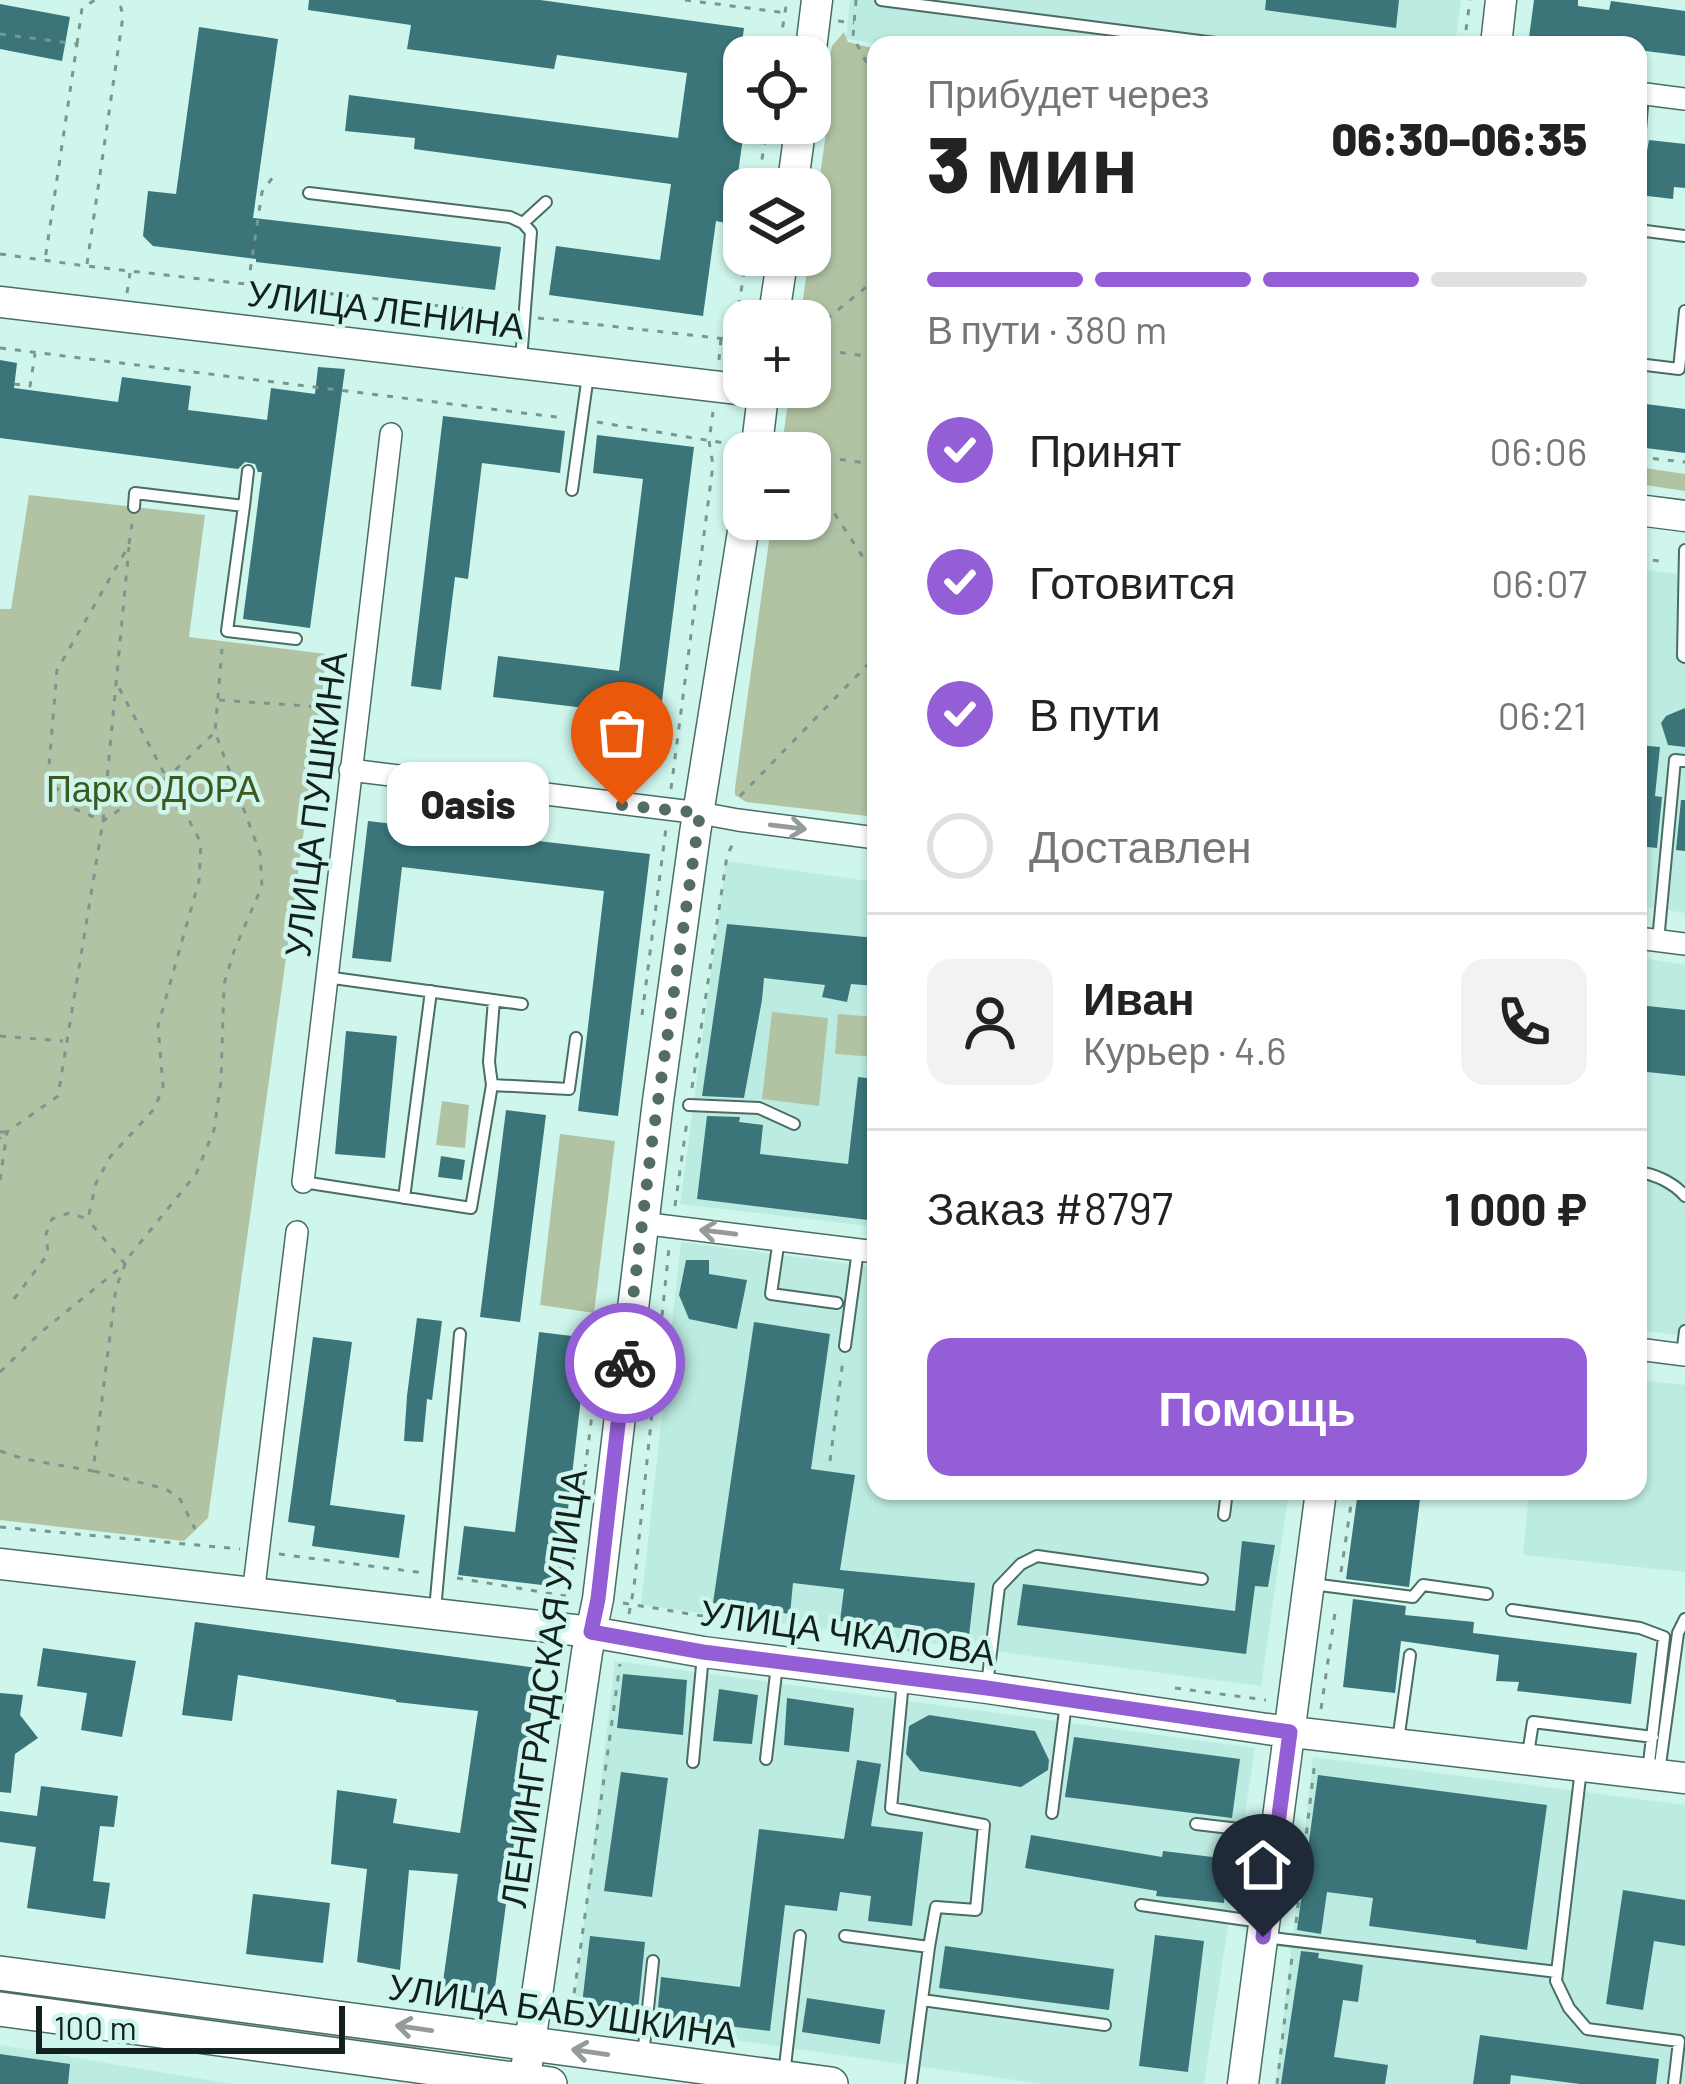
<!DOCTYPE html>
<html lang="ru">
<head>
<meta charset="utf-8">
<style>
	:root { --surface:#fff; --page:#f2f2f2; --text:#222; --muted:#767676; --line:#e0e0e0; --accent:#945ed7 }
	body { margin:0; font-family:Barlow,sans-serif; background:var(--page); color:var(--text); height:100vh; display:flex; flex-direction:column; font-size:45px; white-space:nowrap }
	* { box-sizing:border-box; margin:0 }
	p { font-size:39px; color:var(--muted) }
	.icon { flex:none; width:66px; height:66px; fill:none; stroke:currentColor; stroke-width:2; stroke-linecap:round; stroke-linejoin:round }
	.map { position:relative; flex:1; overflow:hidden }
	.drawer { position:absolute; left:867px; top:36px; width:780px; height:1464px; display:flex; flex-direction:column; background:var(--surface); border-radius:24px; box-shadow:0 3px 9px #0004 }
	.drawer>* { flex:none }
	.fabs { position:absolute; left:723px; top:36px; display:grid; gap:24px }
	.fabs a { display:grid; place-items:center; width:108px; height:108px; border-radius:24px; background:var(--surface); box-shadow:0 3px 9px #0004; font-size:60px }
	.scale { position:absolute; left:36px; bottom:30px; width:309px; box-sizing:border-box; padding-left:12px; border:6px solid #12211e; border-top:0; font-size:33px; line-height:42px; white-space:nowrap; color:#12211e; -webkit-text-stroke:9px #cef6ed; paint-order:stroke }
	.pin { position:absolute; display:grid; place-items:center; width:102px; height:102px; color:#fff; margin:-123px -51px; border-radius:50% 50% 50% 0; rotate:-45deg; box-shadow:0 0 12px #0007 }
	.pin .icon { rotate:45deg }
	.courier { position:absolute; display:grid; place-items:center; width:120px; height:120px; margin:-60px; border:9px solid #945ed7; border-radius:50%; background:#fff; color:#222; box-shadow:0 3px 15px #0007 }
	.bubble { position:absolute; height:84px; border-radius:24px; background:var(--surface); box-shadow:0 3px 9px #0004; font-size:39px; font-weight:800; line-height:84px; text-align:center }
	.head em { font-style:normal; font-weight:800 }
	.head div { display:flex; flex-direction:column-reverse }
	.head { display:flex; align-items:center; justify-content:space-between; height:204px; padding:0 60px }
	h1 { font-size:78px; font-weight:800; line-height:90px }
	.bar { display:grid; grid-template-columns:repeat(4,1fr); gap:18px 12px; align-content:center; height:144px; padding:0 60px }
	.bar i { height:15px; border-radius:9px; background:var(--line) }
	.bar .current { background:var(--accent) }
	.bar p { grid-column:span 4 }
	.line { display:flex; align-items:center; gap:30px; padding:0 60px; border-top:3px solid var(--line) }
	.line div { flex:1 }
	.round { display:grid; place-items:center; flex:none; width:126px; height:126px; border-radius:24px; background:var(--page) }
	ol { padding:0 60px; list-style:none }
	li { display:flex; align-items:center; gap:36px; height:132px }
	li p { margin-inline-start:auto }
	li .icon { padding:12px; border-radius:50%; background:var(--accent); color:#fff; stroke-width:4 }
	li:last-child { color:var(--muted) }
	li i { width:66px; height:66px; border:6px solid var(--line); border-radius:50% }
	.action { display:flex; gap:24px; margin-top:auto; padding:24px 60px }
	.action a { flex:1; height:138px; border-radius:24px; background:var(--accent); color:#fff; font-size:48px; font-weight:800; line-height:138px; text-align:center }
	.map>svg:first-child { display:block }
	.built { fill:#bcece1 }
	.green { fill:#b2c3a4 }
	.building { fill:#3b757a }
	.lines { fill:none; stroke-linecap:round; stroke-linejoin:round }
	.service-casing { stroke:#496d65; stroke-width:14 }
	.minor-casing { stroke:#496d65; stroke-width:24 }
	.secondary-casing { stroke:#496d65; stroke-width:33 }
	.primary-casing { stroke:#496d65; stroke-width:36 }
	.path { stroke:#79968f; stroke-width:3; stroke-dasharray:6 9; stroke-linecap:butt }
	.service { stroke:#fff; stroke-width:10 }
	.minor { stroke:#fff; stroke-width:21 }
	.secondary { stroke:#fff; stroke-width:30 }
	.primary { stroke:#fff; stroke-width:33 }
	.oneway { stroke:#949b9a }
	.done { stroke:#546c66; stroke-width:12; stroke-dasharray:0 21.6 }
	.route { stroke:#945ed7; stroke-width:15 }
	.labels { text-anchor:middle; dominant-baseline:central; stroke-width:9; stroke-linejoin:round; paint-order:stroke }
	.street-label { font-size:36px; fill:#12211e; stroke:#cef6ed }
	.park-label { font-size:36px; fill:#3d591f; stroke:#cef6ed }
</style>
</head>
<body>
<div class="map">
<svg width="1685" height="2084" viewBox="0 0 1685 2084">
	<rect width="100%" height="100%" fill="#cef6ed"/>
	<path class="built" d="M 850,0 L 1461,0 L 1455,45 L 884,45 L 846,39 Z
		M 1638,569 L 1685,575 L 1685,913 L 1638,906 Z
		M 726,861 L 876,882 L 876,1227 L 680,1204 Z
		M 1638,957 L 1685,965 L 1685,1336 L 1638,1330 Z
		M 681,1242 L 876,1267 L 876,1491 L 1289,1491 L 1261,1686 L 641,1605 Z
		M 1638,1380 L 1685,1385 L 1685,1572 L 1523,1555 L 1529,1491 L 1638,1491 Z
		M 615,1661 L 1255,1748 L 1204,2084 L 1043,2084 L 573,2017 Z
		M 1313,1757 L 1685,1805 L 1685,2084 L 1276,2084 Z
		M 0,2045 L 232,2084 L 0,2084 Z"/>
	<path class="green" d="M 844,32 L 848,42 L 876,49 L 876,817 L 746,802 L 735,795 L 735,788 L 772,519 L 810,519 L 810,453 L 781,453 L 790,387 L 810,387 L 810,321 L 800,321 L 829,111 L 830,56 L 832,46 Z
		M 1638,467 L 1685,474 L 1685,491 L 1638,484 Z
		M 29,495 L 205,515 L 189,637 L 326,654 L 321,707 L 208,1518 L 184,1541 L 0,1520 L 0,609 L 11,609 Z
		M 772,1012 L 828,1018 L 819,1106 L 762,1099 Z
		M 838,1014 L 876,1017 L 876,1057 L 835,1054 Z
		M 442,1101 L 469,1105 L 465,1148 L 436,1145 Z
		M 560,1134 L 615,1141 L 594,1313 L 540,1305 Z
		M 0,1987 L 434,2046 L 411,2050 L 0,1994 Z"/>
	<path class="building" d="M 309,0 L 540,0 L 744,28 L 731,121 L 745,123 L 731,224 L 716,221 L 703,316 L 549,295 L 556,246 L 660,260 L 671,184 L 414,149 L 415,138 L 345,131 L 349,95 L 678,138 L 687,73 L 557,55 L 554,69 L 407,49 L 411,25 L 308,10 Z
		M 1266,0 L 1399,0 L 1396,28 L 1265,10 Z
		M 1534,0 L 1578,0 L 1578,6 L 1609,10 L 1611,1 L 1685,11 L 1685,56 L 1638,50 L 1638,45 L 1528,45 Z
		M 0,4 L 70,17 L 62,61 L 0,49 Z
		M 199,27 L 278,39 L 253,218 L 501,247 L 495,290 L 256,262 L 256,259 L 153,246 L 143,236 L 148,191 L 176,194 Z
		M 1649,140 L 1685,144 L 1685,188 L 1674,187 L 1673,199 L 1639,195 Z
		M 0,360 L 17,363 L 14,388 L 118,402 L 122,377 L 191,386 L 188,410 L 267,420 L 271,388 L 315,394 L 318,367 L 345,369 L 310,628 L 243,619 L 262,472 L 258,472 L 255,464 L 245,462 L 238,469 L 0,438 Z
		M 1638,403 L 1685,409 L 1685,453 L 1638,447 Z
		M 443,416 L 565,431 L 560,473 L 482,463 L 468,579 L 455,577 L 441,690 L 411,686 Z
		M 597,435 L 694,447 L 660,717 L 493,697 L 498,656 L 619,671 L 643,479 L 593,473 Z
		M 1685,708 L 1685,747 L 1668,745 L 1661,723 L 1666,716 Z
		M 1638,745 L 1660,747 L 1655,796 L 1662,797 L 1657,848 L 1638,846 Z
		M 1681,800 L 1685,800 L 1685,851 L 1676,850 Z
		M 368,821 L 650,854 L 618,1116 L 578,1111 L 604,891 L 402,867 L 391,962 L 352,958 Z
		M 727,924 L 876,938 L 876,986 L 851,984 L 847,1002 L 822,997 L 825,985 L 764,978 L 762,1000 L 744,1098 L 702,1096 Z
		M 1638,1005 L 1685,1010 L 1685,1076 L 1638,1071 Z
		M 346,1031 L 397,1036 L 385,1158 L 335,1154 Z
		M 858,1077 L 876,1079 L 876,1221 L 697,1199 L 707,1116 L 740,1117 L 739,1122 L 763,1125 L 760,1154 L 848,1164 Z
		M 506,1110 L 546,1115 L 520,1322 L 480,1317 Z
		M 441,1156 L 465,1160 L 462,1180 L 438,1177 Z
		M 686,1260 L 709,1260 L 709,1274 L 747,1280 L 737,1329 L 689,1319 L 679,1295 Z
		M 417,1318 L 442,1321 L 432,1400 L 427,1399 L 423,1442 L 404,1441 L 407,1396 Z
		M 754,1322 L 830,1334 L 811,1469 L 855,1475 L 840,1570 L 975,1583 L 969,1636 L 840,1621 L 844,1589 L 793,1583 L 790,1614 L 713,1603 Z
		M 539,1332 L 588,1338 L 559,1587 L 458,1575 L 464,1526 L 515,1532 Z
		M 313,1337 L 352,1342 L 330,1505 L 405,1515 L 399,1558 L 312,1546 L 315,1526 L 288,1522 Z
		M 1358,1491 L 1421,1491 L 1409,1587 L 1346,1579 Z
		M 1242,1541 L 1275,1545 L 1268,1587 L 1255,1586 L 1246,1654 L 1017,1625 L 1023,1584 L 1235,1611 Z
		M 1353,1599 L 1406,1606 L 1405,1615 L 1474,1622 L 1473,1633 L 1637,1653 L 1631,1704 L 1517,1691 L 1519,1682 L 1496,1681 L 1499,1655 L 1401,1641 L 1395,1693 L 1343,1687 Z
		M 195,1622 L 537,1668 L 494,1995 L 442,1989 L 458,1874 L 409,1870 L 400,1970 L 357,1962 L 367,1869 L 331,1864 L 337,1790 L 397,1799 L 393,1823 L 460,1833 L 478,1711 L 396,1702 L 396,1700 L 238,1675 L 232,1721 L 182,1715 Z
		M 43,1648 L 136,1661 L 122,1737 L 81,1730 L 87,1693 L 37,1686 Z
		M 623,1674 L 687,1680 L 683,1735 L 617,1728 Z
		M 719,1689 L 758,1695 L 752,1744 L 713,1741 Z
		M 0,1693 L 23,1695 L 20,1715 L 38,1738 L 15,1754 L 11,1793 L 0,1792 Z
		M 787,1698 L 854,1708 L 849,1752 L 784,1745 Z
		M 929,1715 L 1035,1731 L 1049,1760 L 1048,1770 L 1021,1787 L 920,1771 L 906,1754 L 909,1726 Z
		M 1074,1737 L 1240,1759 L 1232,1818 L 1065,1797 Z
		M 857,1760 L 881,1764 L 871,1826 L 923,1832 L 912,1926 L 868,1921 L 871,1896 L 840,1892 L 837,1911 L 785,1905 L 770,2031 L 657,2018 L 661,1977 L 740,1987 L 759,1829 L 844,1839 Z
		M 621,1772 L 668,1778 L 652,1897 L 604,1891 Z
		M 1318,1775 L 1547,1805 L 1527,1950 L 1476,1943 L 1476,1940 L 1369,1926 L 1373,1898 L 1327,1892 L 1321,1934 L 1297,1930 Z
		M 41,1786 L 118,1796 L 114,1827 L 100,1826 L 93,1881 L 110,1883 L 105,1919 L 27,1908 L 36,1847 L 0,1842 L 0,1811 L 37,1816 Z
		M 1031,1835 L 1162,1857 L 1163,1851 L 1229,1859 L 1224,1903 L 1156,1896 L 1157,1891 L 1025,1868 Z
		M 1623,1890 L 1685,1900 L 1685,1946 L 1654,1941 L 1643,2010 L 1606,2004 Z
		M 253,1894 L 330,1903 L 323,1963 L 246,1954 Z
		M 1155,1935 L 1204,1941 L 1188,2072 L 1139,2066 Z
		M 590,1936 L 645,1942 L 638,2011 L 582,2004 Z
		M 945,1946 L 1114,1969 L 1109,2010 L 939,1988 Z
		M 1301,1951 L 1319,1953 L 1318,1958 L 1363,1965 L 1358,2002 L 1343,2000 L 1334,2057 L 1388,2065 L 1385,2084 L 1281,2084 Z
		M 807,1998 L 885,2010 L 880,2044 L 802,2032 Z
		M 1480,2035 L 1659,2059 L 1656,2084 L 1580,2084 L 1511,2075 L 1510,2084 L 1473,2084 Z
		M 0,2054 L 70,2064 L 68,2084 L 0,2084 Z"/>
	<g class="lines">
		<g class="service-casing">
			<path id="service" d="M 881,0 L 1231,45
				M 1638,154 L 1643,94
				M 309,193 L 510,217 L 523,223 L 531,232 L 521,360
				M 523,223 L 546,202
				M 1638,230 L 1685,236
				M 1638,364 L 1679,369 L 1685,311
				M 572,490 L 588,375
				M 244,506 L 227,631 L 296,639
				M 134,507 L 135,493 L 244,506 L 248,471
				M 1685,550 L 1683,656 L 1685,657
				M 1658,941 L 1675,760 L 1685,761
				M 326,977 L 522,1004
				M 492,1085 L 489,1062 L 494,1000
				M 689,1105 L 759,1108 L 794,1124
				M 1638,1172 C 1655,1174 1674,1183 1685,1196
				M 303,1182 L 471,1208 L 492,1085 L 569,1089 L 576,1038
				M 404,1198 L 431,991
				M 779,1239 L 771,1294 L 837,1303
				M 845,1346 L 858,1250
				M 1682,1355 L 1685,1331
				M 1224,1515 L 1227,1491
				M 1312,1584 L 1413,1597 L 1423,1585 L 1487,1594
				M 435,1610 L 460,1334
				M 1512,1610 L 1640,1628 L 1664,1637 L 1648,1771
				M 903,1681 L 891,1808 L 984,1825 L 976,1910 L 936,1907 L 929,1947
				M 987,1685 L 999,1587 L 1021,1564 L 1037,1556 L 1202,1579
				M 1398,1741 L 1410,1655
				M 1528,1754 L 1533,1722 L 1653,1737
				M 766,1759 L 777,1665
				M 693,1762 L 703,1655
				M 1581,1769 L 1556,1981 L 1569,2008 L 1587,2029 L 1679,2041 L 1674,2084
				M 1659,1772 L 1678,1633 L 1685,1619
				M 1052,1813 L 1066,1703
				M 1196,1824 L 1273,1833
				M 1141,1905 L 1261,1922
				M 845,1936 L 929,1947 L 911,2084
				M 1263,1937 L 1557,1972
				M 922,2000 L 1105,2025
				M 643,2056 L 653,1961
				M 784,2075 L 800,1936"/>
		</g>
		<g class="minor-casing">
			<path id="minor" d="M 1638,93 L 1685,99
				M 350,770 L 700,813 L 738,820 L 876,838
				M 1638,938 L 1685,944
				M 303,1182 L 391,434
				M 641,1223 L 876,1252
				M 1638,1349 L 1685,1355
				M 253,1595 L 297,1232"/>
		</g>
		<g class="secondary-casing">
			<path id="secondary" d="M 1496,45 L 1501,0
				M 810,57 L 817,0
				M 792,189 L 801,123
				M 0,302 L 764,392
				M 773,321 L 783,255
				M 756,453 L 764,387
				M 1638,510 L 1685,516
				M 0,1564 L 591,1632 L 703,1652 L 987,1688 L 1267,1729 L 1685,1778
				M 524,2084 L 587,1652 L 598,1599 L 658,1101 L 695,833 L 745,519
				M 1243,2084 L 1321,1491"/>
		</g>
		<g class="primary-casing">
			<path id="primary" d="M 0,1973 L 831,2084
				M 0,2009 L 550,2084"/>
		</g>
		<path class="path" d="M 685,0 L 787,13
			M 856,0 L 853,37 L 876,80
			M 838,21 L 854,23
			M 0,34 L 77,44 L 45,260
			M 77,44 L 82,8 L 95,0
			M 1464,45 L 1470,0
			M 778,57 L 787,0
			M 757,189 L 768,123
			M 0,254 L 86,266 L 511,314
			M 87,264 L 123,16 L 119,0
			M 248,285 L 262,192 L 273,177
			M 127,293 L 130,273
			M 538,318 L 744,341
			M 0,348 L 564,418
			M 810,349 L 876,357
			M 824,350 L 828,318 L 876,279
			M 719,360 L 721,338 L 736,322 L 747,255
			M 14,384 L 30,386 L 35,354
			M 597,422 L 730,444
			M 810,456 L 876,464
			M 1638,457 L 1685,462
			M 810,476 L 876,577
			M 129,544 L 132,524
			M 125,552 L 57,670 L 48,778 L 75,809 L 103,821 L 168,777 L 214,733
			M 1638,558 L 1666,562
			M 219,700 L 336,708
			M 671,789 L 713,465 L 709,441 L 713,412
			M 740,796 L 876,656
			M 642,1015 L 666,828
			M 0,1036 L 63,1041
			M 692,1088 L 727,856 L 733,843
			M 0,1132 L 7,1132 L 0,1138
			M 0,1180 L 7,1132 L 58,1096 L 103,821 L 129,547
			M 675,1206 L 687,1121
			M 14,1299 L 48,1254 L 46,1234 L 52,1219 L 69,1213 L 88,1219 L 96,1183 L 110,1157 L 155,1108 L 163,1086 L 158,1026 L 199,881 L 201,843 L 117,684
			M 0,1372 L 40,1333 L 125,1264 L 90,1222
			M 0,1451 L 24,1459 L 93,1471 L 116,1288 L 127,1259 L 196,1174 L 214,1130 L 221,1081 L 224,984 L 234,951 L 262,886 L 260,853 L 215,732 L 222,649
			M 830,1461 L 843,1360
			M 94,1471 L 166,1489 L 180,1499 L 195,1529
			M 0,1527 L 240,1549
			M 279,1554 L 424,1573
			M 1341,1572 L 1353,1491
			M 457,1578 L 566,1596
			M 623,1603 L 916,1651
			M 568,1604 L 603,1328
			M 629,1614 L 634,1587 L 669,1248
			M 1175,1688 L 1266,1700
			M 1321,1709 L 1336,1606
			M 1296,1923 L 1315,1760
			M 570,2023 L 620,1664
			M 1277,2084 L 1292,1957"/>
		<use href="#service" class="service"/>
		<use href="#minor" class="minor"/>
		<use href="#secondary" class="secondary"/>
		<use href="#primary" class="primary"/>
	</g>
	<defs><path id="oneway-shaft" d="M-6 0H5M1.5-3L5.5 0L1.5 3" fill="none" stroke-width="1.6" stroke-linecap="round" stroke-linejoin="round" transform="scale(3)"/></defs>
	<g class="oneway">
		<use href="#oneway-shaft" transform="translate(788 827) rotate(7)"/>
		<use href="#oneway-shaft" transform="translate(718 1232) rotate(-173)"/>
		<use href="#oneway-shaft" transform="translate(414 2028) rotate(-172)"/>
		<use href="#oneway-shaft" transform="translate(590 2052) rotate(-172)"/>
	</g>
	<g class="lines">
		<path class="done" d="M 622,805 L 700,813 L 652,1142 L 625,1363"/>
		<path class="route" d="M 625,1363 L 598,1599 L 591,1632 L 703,1652 L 987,1688 L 1290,1732 L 1263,1937"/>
	</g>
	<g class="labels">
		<g class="street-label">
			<text transform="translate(386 308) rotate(7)">УЛИЦА ЛЕНИНА</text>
			<text transform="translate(314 804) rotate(-83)">УЛИЦА ПУШКИНА</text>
			<text transform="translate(848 1631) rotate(8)">УЛИЦА ЧКАЛОВА</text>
			<text transform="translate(542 1688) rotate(-82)">ЛЕНИНГРАДСКАЯ УЛИЦА</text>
			<text transform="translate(563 2009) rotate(8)">УЛИЦА БАБУШКИНА</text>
		</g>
		<g class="park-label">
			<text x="153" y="787">Парк ОДОРА</text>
		</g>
	</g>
</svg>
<div class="fabs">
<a><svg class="icon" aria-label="locate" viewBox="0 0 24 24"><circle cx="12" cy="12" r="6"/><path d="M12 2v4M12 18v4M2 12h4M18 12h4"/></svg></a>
<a><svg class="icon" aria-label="layers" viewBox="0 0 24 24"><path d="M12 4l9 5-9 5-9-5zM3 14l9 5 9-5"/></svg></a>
<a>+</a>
<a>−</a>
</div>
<div class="scale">100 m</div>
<div class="pin" style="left:622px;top:805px;background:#ea580c"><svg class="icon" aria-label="bag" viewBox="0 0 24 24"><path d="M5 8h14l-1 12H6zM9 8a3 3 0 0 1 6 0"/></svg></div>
<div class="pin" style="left:1263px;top:1937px;background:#1f2937"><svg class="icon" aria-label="home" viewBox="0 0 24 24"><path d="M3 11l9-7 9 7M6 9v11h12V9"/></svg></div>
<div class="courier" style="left:625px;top:1363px"><svg class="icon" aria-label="bike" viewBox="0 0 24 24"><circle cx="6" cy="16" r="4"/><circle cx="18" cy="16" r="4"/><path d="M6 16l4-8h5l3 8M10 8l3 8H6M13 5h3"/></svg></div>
<div class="bubble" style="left:387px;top:762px;width:162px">Oasis</div>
<section class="drawer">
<div class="head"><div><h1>3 мин</h1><p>Прибудет через</p></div><em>06:30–06:35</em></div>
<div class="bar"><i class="current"></i><i class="current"></i><i class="current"></i><i></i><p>В пути · 380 m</p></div>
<ol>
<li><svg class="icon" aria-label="check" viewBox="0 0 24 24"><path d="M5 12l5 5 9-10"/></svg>Принят<p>06:06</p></li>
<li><svg class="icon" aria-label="check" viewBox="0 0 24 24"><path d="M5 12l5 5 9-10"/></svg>Готовится<p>06:07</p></li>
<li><svg class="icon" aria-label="check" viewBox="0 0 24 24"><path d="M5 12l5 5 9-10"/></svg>В пути<p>06:21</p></li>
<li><i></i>Доставлен</li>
</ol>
<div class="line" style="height:216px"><a class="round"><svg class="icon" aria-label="person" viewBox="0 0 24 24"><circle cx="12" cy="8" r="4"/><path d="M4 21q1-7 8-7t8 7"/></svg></a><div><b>Иван</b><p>Курьер · 4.6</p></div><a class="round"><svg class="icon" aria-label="phone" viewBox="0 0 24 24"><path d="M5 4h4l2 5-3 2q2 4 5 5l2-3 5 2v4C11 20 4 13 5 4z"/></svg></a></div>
<div class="line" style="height:156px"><div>Заказ #8797</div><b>1 000 ₽</b></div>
<div class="action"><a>Помощь</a></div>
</section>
</div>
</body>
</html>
